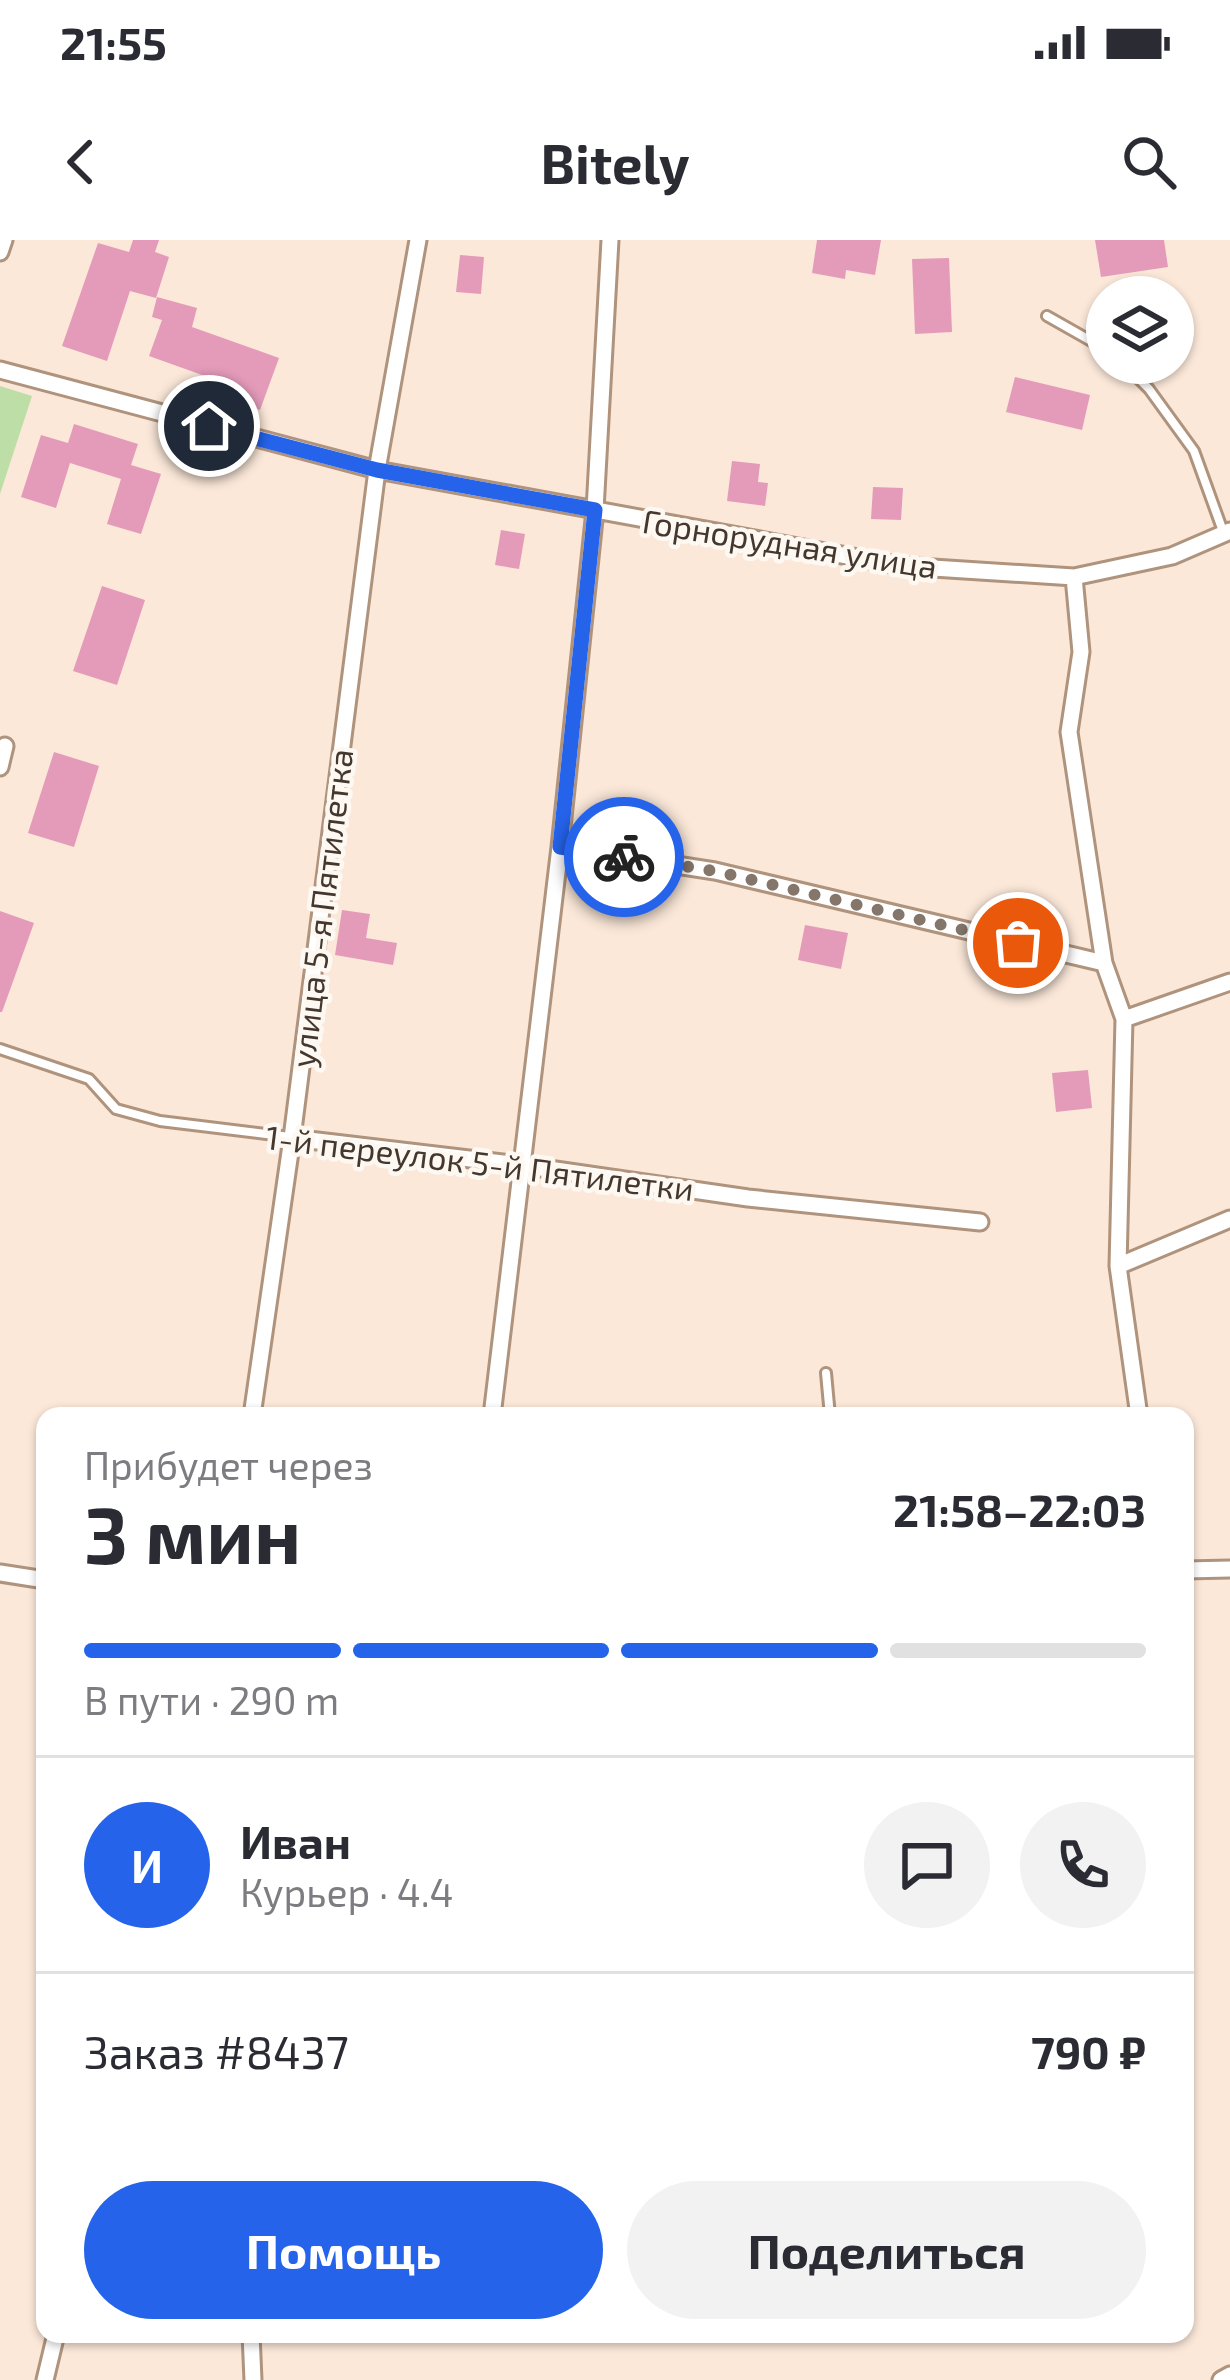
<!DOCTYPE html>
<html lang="ru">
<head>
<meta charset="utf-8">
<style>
	:root { --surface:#fff; --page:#f2f2f3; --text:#2b2b33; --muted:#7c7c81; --line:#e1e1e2; --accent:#2563eb }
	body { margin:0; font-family:"Exo 2",sans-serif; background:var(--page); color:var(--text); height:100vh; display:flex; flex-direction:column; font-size:45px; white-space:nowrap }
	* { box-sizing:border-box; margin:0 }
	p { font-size:39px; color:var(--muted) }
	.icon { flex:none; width:66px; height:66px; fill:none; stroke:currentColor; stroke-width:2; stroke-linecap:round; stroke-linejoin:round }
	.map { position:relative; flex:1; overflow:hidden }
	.details { position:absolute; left:36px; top:1167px; width:1158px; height:936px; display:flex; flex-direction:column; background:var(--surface); border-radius:24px; box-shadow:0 3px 9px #0004 }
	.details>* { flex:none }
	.buttons { position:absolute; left:1086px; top:36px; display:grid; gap:24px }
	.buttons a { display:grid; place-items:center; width:108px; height:108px; border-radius:50%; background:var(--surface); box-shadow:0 3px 9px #0004; font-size:60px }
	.pin { position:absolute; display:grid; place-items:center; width:102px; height:102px; color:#fff; margin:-51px; border:6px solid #fff; border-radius:50%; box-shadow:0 3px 12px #0007 }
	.courier { position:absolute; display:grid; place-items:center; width:120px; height:120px; margin:-60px; border:9px solid #2563eb; border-radius:50%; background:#fff; color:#222; box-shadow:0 3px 15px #0007 }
	.summary em { font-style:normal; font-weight:700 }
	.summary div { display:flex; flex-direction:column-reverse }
	.summary { display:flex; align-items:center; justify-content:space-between; height:204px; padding:0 48px }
	h1 { font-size:78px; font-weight:700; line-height:90px }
	.bar { display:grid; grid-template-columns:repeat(4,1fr); gap:18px 12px; align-content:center; height:144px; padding:0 48px }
	.bar i { height:15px; border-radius:9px; background:var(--line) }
	.bar .selected { background:var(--accent) }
	.bar p { grid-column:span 4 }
	.line { display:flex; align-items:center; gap:30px; padding:0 48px; border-top:3px solid var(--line) }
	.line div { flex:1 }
	.round { display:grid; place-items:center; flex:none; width:126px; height:126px; border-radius:63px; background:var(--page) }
	.button { display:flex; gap:24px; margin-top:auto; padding:24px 48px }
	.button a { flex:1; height:138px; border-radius:72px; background:var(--accent); color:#fff; font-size:48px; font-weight:700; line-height:138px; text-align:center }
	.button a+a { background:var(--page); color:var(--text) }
	.status { display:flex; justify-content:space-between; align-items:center; height:84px; padding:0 60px; background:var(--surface); direction:ltr }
	.status svg { height:33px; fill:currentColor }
	header { display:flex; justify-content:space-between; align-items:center; height:156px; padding:0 48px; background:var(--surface); font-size:54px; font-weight:700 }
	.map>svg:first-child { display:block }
	.green { fill:#bedea7 }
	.building { fill:#e49bba }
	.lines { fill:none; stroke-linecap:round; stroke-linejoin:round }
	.service-casing { stroke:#af937c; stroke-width:14 }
	.minor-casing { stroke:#af937c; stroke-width:21 }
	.service { stroke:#fff; stroke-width:8 }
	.minor { stroke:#fff; stroke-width:15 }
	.done { stroke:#84766a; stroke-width:12; stroke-dasharray:0 21.6 }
	.route { stroke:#2563eb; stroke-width:15 }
	.labels { text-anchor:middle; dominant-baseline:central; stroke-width:9; stroke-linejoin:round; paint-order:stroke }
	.street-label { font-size:33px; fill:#44382e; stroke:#fef8f3 }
</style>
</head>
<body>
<div class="status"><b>21:55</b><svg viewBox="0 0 49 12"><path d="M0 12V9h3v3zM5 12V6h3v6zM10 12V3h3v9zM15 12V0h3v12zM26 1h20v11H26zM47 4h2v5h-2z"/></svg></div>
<header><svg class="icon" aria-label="back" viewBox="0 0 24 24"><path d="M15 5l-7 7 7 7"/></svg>Bitely<svg class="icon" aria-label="search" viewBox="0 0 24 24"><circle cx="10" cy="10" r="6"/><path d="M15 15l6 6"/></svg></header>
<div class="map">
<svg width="1230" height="2140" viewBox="0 0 1230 2140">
	<rect width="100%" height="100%" fill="#fbe8d9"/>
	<path class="green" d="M 0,146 L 32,156 L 0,254 Z"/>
	<path class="building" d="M 133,0 L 159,0 L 155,12 L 169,17 L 156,58 L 130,51 L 107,121 L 62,106 L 98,3 L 129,12 Z
		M 817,0 L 881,0 L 875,35 L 846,30 L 845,39 L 812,33 Z
		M 1095,0 L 1164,0 L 1168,27 L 1101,37 Z
		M 460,15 L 484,17 L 481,54 L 456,52 Z
		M 949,18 L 952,92 L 915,94 L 912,19 Z
		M 157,57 L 197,68 L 192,87 L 279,118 L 260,170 L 240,162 L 244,150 L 149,116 L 162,80 L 152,77 Z
		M 1015,137 L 1090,155 L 1082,190 L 1006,172 Z
		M 74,184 L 138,204 L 131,225 L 161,234 L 141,294 L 107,284 L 121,239 L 70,223 L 56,268 L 21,257 L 41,195 L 68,203 Z
		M 732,221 L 760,224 L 758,242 L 768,243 L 765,266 L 727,261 Z
		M 873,247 L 903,248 L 901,280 L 871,279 Z
		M 501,290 L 525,294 L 519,329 L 495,325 Z
		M 102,346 L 145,360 L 117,445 L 73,431 Z
		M 54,512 L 99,526 L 74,607 L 28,593 Z
		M 342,670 L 370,674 L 366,698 L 397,703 L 393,725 L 335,715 Z
		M 0,671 L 34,683 L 2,772 L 0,772 Z
		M 805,685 L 848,693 L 841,729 L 798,720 Z
		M 1088,830 L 1092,868 L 1056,872 L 1052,833 Z"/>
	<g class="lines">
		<g class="service-casing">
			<path id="service" d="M 1047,76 L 1107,110
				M 1123,123 L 1149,149 L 1194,211 L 1224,294
				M 0,809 L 89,839 L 116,869 L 160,881 L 290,897
				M 826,1133 L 830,1176"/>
		</g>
		<g class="minor-casing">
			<path id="minor" d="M 0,12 L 4,0
				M 0,130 L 377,230 L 902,326 L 1074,337 L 1172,316 L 1230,291
				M 1074,337 L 1081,412 L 1069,492 L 1104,723 L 1124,779 L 1118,1026 L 1139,1176
				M 0,527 L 5,506
				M 560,607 L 715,631 L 1104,723
				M 1124,779 L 1230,742
				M 292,898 L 521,925 L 748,958 L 980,982
				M 1118,1026 L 1230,979
				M 252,1176 L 292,898 L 377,230 L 418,0
				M 492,1176 L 560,607 L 595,270 L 610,0
				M 1185,1330 L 1230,1329
				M 0,1333 L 45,1340
				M 251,2094 L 253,2140
				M 45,2140 L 56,2094
				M 1221,2140 L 1230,2135"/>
		</g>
		<use href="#service" class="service"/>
		<use href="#minor" class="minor"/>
	</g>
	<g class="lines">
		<path class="done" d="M 624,617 L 715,631 L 1018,703"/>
		<path class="route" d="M 209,186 L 377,230 L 595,270 L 560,607 L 624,617"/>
	</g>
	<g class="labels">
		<g class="street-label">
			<text transform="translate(790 303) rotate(9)">Горнорудная улица</text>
			<text transform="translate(321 668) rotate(-83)">улица 5-я Пятилетка</text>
			<text transform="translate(480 922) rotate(7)">1-й переулок 5-й Пятилетки</text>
		</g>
	</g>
</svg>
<div class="buttons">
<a><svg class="icon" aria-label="layers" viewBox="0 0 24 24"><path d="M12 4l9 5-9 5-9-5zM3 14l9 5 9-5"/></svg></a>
</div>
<div class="pin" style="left:1018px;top:703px;background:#ea580c"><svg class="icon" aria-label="bag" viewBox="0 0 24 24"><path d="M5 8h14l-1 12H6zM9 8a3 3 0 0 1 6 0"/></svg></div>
<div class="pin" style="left:209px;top:186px;background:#1f2937"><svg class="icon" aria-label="home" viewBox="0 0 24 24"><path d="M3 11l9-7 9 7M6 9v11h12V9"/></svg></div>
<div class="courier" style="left:624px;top:617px"><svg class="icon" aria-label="bike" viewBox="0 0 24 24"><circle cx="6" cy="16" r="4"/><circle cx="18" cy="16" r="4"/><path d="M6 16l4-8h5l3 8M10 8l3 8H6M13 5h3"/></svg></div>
<section class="details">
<div class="summary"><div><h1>3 мин</h1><p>Прибудет через</p></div><em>21:58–22:03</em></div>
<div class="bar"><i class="selected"></i><i class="selected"></i><i class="selected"></i><i></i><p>В пути · 290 m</p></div>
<div class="line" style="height:216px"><b class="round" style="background:var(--accent);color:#fff">И</b><div><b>Иван</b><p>Курьер · 4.4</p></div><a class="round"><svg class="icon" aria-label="chat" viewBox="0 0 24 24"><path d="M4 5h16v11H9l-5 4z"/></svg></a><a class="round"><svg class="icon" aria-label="phone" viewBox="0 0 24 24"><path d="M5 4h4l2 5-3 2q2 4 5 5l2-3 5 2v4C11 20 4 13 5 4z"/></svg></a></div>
<div class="line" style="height:156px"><div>Заказ #8437</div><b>790 ₽</b></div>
<div class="button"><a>Помощь</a><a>Поделиться</a></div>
</section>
</div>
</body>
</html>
